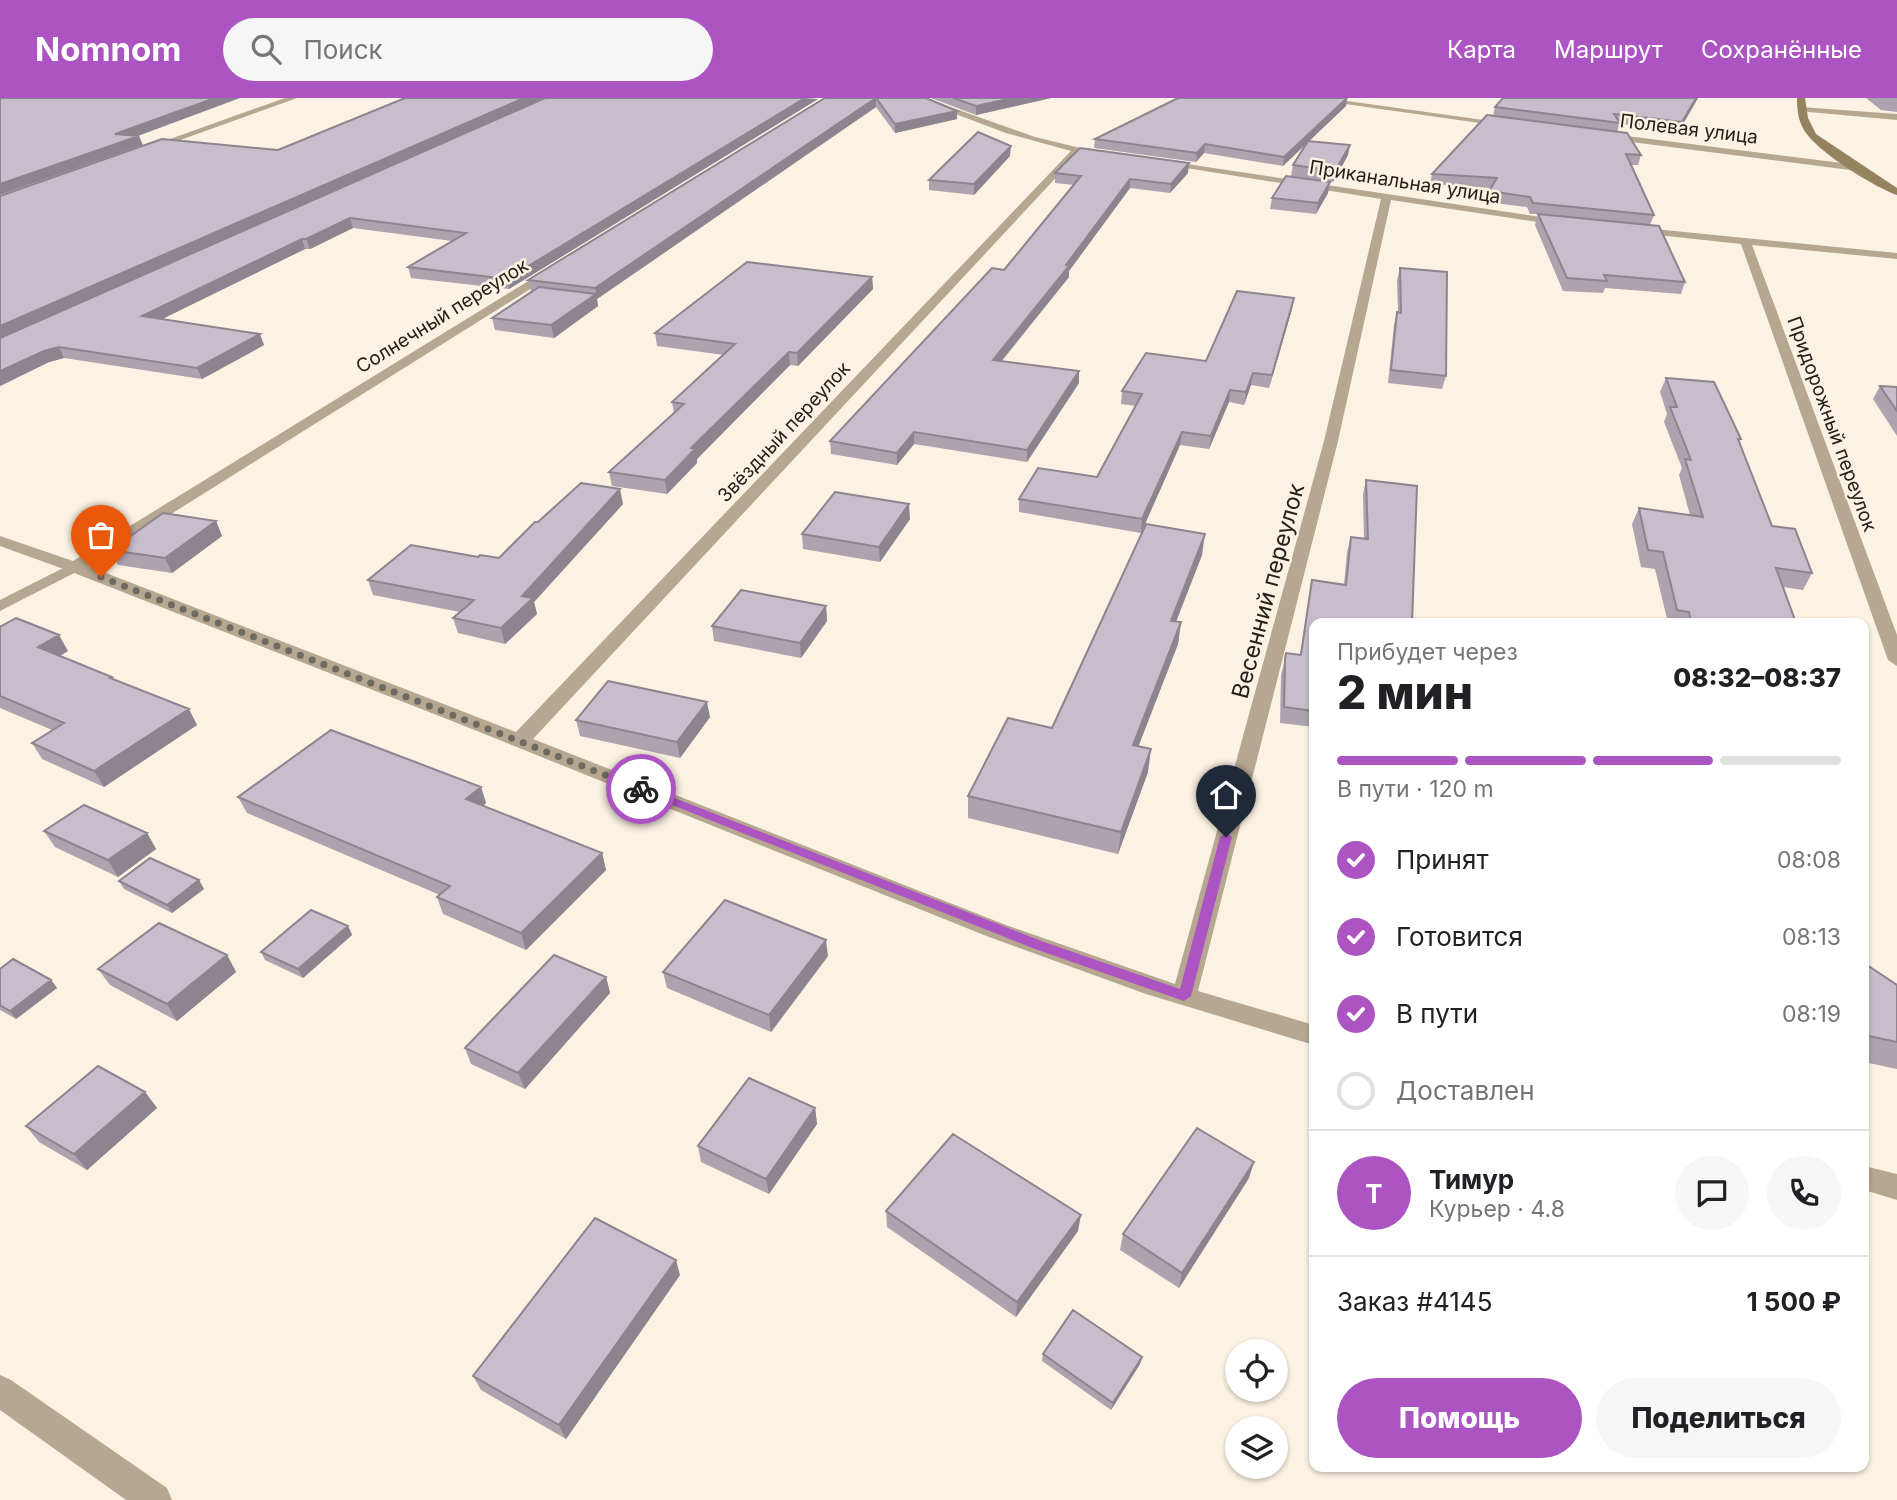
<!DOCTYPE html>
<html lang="ru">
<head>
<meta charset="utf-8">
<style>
	:root { --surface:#fff; --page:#f6f6f6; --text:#202124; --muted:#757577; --line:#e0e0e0; --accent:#ac54c1 }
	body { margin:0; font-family:Inter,sans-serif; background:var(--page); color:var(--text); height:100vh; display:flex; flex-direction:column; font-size:26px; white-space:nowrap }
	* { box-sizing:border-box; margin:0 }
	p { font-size:23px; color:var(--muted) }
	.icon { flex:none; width:38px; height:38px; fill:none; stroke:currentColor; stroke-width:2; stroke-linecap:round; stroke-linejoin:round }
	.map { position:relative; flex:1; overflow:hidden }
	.drawer { position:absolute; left:1309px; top:520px; width:560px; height:854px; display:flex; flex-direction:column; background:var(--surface); border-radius:14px; box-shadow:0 2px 5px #0004 }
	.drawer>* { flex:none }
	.fabs { position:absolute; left:1225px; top:1241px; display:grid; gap:14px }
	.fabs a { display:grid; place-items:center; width:63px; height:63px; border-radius:50%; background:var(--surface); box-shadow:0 2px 5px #0004; font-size:35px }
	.pin { position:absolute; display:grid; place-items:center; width:60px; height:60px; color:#fff; margin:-72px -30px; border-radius:50% 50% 50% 0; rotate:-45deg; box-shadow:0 0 7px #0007 }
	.pin .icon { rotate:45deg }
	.courier { position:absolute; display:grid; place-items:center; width:70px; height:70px; margin:-35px; border:5px solid #ac54c1; border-radius:50%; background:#fff; color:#222; box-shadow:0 2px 9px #0007 }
	.overview em { font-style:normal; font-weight:800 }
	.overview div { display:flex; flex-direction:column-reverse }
	.overview { display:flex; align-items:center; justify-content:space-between; height:119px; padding:0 28px }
	h1 { font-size:46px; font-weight:800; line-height:52px }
	.bar { display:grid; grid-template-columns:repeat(4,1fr); gap:10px 7px; align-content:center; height:84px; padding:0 28px }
	.bar i { height:9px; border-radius:5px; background:var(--line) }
	.bar .on { background:var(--accent) }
	.bar p { grid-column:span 4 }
	.line { display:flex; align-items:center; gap:18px; padding:0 28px; border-top:2px solid var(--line) }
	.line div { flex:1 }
	.round { display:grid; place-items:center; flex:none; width:74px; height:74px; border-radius:37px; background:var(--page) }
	ol { padding:0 28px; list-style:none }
	li { display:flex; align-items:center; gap:21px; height:77px }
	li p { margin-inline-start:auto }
	li .icon { padding:7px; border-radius:50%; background:var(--accent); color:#fff; stroke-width:4 }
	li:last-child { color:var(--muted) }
	li i { width:38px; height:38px; border:4px solid var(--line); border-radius:50% }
	.cta { display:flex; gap:14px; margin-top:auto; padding:14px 28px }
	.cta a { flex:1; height:80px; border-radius:42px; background:var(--accent); color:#fff; font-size:28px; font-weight:800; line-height:80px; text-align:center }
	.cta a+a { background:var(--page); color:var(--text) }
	header { display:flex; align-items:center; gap:42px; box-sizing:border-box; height:98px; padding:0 35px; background:var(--accent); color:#fff }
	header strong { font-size:33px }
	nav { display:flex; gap:38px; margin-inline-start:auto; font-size:24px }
	.search { width:490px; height:63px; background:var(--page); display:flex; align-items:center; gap:18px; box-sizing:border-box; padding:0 24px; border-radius:38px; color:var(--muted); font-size:26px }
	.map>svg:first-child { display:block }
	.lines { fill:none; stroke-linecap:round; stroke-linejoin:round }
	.lane { fill:#b5a790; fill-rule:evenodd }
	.street { fill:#b5a790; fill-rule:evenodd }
	.secondary { fill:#97825f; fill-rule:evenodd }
	.wall { fill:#aca3af }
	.shaded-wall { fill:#8c848e }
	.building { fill:#c8bdcb; stroke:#8c848e; stroke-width:2 }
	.route { fill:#ac54c1 }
	.done { stroke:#6f6a61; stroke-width:7; stroke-dasharray:0 12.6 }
	.labels { text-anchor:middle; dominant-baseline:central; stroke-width:5; stroke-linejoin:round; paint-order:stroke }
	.far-street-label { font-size:19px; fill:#24201b; stroke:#fbf2e3 }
	.street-label { font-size:23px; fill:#24201b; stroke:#fbf2e3 }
</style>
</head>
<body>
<header>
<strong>Nomnom</strong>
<div class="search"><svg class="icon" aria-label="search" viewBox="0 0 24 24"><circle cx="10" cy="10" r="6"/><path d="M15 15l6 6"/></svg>Поиск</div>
<nav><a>Карта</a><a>Маршрут</a><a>Сохранённые</a></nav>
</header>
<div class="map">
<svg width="1897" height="1402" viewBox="0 0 1897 1402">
	<rect width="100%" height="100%" fill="#fbf2e3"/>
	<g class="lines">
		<path class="lane" d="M 75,464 L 80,466 L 83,469 L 80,472 L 0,513 L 0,502 Z"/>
		<path class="street" d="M 285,0 L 297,0 L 150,53 L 142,51 Z
			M 913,0 L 925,0 L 1035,39 L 1109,57 L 1104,60 L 1079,55 L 533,641 L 1006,827 L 1175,886 L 1324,343 L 1381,101 L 1155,65 L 1160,62 L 1568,123 L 1568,127 L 1564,128 L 1391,102 L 1338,343 L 1198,893 L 1314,927 L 1314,947 L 1146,896 L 989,839 L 452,623 L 69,473 L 0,448 L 0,438 L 73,463 L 548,171 L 556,171 L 556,175 L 88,468 L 516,634 L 1071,53 L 1006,35 Z
			M 1303,0 L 1326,0 L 1512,26 L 1508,29 Z
			M 1801,9 L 1897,16 L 1897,22 L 1798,13 Z
			M 1603,35 L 1858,67 L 1863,70 L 1858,73 L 1600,40 L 1599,38 Z
			M 1634,129 L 1897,155 L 1897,161 L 1752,147 L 1897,537 L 1897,568 L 1888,562 L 1741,146 L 1630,134 L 1630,130 Z
			M 1864,1068 L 1897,1076 L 1897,1102 L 1864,1092 Z
			M 0,1277 L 11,1282 L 167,1390 L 172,1402 L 126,1402 L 0,1312 Z"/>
		<path class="secondary" d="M 1797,0 L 1805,0 L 1808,20 L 1816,36 L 1897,90 L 1897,97 C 1874,89 1816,53 1804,32 C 1798,22 1797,11 1797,0 Z"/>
	</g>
	<path class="wall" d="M 545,0 L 818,1 L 509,191 L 411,180 L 408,169 L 452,143 L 353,130 L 310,151 L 305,151 L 162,221 L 264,247 L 202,281 L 64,260 L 49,264 L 0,288 L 0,98 L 278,52 Z
		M 825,0 L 926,0 L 957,13 L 957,21 L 895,35 L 876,9 L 597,201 L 598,208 L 554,240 L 495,232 L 492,220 L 531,193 L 528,182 Z
		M 931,0 L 1051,0 L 976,17 Z
		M 1178,0 L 1354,0 L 1347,0 L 1346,8 L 1309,43 L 1348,57 L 1333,84 L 1291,78 L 1293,67 L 1307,45 L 1283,68 L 1204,55 L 1196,64 L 1094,50 L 1095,41 Z
		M 1503,0 L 1698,0 L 1679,33 L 1620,26 L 1617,34 L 1641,57 L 1638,67 L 1631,67 L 1654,117 L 1650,127 L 1685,184 L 1681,196 L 1605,190 L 1603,195 L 1563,193 L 1535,127 L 1538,116 L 1530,116 L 1527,109 L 1486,104 L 1491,90 L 1430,86 L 1432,76 L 1493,18 L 1495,9 Z
		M 1866,0 L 1897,0 L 1897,14 L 1881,12 Z
		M 1010,58 L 974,97 L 929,92 L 929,82 Z
		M 1055,75 L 1188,75 L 1170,95 L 1130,90 L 1069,173 L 1069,179 L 1002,263 L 1079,273 L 1079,285 L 1027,364 L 914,346 L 897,367 L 831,356 L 830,343 L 1004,172 L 1074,87 L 1055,85 Z
		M 1330,84 L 1328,95 L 1316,116 L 1270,111 L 1272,100 Z
		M 1400,170 L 1446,278 L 1442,291 L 1388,285 L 1394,227 L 1397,214 L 1398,214 L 1397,182 Z
		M 872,179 L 873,191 L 798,268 L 790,267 L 697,361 L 697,365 L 667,396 L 612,388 L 609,374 L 674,315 L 672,304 L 724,257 L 657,248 L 655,235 Z
		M 1294,200 L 1292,211 L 1269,290 L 1251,287 L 1244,307 L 1229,304 L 1209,351 L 1180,347 L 1141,435 L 1019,414 L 1019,401 L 1097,379 L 1136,308 L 1121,306 L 1122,293 L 1206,263 Z
		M 1666,280 L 1741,341 L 1739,344 L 1772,428 L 1812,475 L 1803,492 L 1783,489 L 1796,525 L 1668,525 L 1655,471 L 1641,469 L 1632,426 L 1639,410 L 1690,417 L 1679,377 L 1682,370 L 1664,324 L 1667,316 L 1660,294 Z
		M 1880,288 L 1897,289 L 1897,338 L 1873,301 Z
		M 1366,382 L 1412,525 L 1314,525 L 1314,629 L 1280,625 L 1281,577 L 1285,561 L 1300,557 L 1312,482 L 1344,487 L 1347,454 L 1351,439 L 1364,441 L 1363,396 Z
		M 623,406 L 534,504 L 537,516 L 505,546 L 458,535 L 453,520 L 460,514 L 373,497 L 368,482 L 478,459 L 499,460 L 538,424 Z
		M 910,421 L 880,464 L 803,451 L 802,436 Z
		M 216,423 L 222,438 L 172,475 L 118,467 L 111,452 Z
		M 1202,457 L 1176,524 L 1181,524 L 1178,546 L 1138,649 L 1148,674 L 1118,756 L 968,720 L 968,698 L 1052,630 Z
		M 826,508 L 827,523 L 801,560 L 714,543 L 712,528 Z
		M 0,529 L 68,553 L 60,558 L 114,582 L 197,627 L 104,689 L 42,661 L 32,645 L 52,632 L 0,610 Z
		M 710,619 L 680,660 L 580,638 L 576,622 Z
		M 481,689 L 486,705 L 483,708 L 602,755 L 606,772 L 526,852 L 443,816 L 437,799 L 440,797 L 247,715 L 238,699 Z
		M 44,733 L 147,735 L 156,751 L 118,779 L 55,749 Z
		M 119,783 L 204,791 L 172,815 L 124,791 Z
		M 348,828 L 352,837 L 303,880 L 265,862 L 261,854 Z
		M 227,857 L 236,874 L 177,923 L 110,887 L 98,871 Z
		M 828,858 L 771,934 L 667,890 L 663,874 Z
		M 1864,865 L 1897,887 L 1897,971 L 1864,964 Z
		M 0,871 L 51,882 L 57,890 L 16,921 L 0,912 Z
		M 606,879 L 610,895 L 525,991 L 471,966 L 465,950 Z
		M 145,994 L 157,1010 L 87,1072 L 39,1044 L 26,1028 Z
		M 815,1010 L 817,1026 L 769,1096 L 701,1064 L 698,1048 Z
		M 1249,1080 L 1179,1190 L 1120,1152 L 1123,1136 Z
		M 886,1113 L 1078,1133 L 1016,1219 L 887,1129 Z
		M 680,1177 L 566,1341 L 481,1292 L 473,1278 Z
		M 1043,1256 L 1142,1259 L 1140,1266 L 1111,1312 L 1042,1263 Z"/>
	<path class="shaded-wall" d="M 215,0 L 240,0 L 119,45 L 115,36 Z
		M 524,0 L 544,0 L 0,241 L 0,228 Z
		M 805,0 L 818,1 L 509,191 L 507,181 Z
		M 876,0 L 876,9 L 597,201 L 595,190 Z
		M 1013,0 L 1051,0 L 976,17 L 976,8 Z
		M 1347,0 L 1346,8 L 1283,68 L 1284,59 Z
		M 1696,0 L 1698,0 L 1679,33 L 1682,24 Z
		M 957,13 L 957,21 L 895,35 L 895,26 Z
		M 139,38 L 143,47 L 0,97 L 0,86 Z
		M 1205,46 L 1204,55 L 1196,64 L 1197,55 Z
		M 1350,47 L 1348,57 L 1333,84 L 1335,73 Z
		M 1011,48 L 1010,58 L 974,97 L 974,86 Z
		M 1189,65 L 1188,75 L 1170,95 L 1171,86 Z
		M 1130,81 L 1130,90 L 1069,173 L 1069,179 L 993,273 L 993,262 L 1066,167 Z
		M 1330,84 L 1328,95 L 1316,116 L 1318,105 Z
		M 350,120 L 353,130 L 310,151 L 306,141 Z
		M 302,141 L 305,151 L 146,229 L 142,218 Z
		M 872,179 L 873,191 L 798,268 L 797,255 Z
		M 596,196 L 598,208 L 554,240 L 551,227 Z
		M 1294,200 L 1292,211 L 1269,290 L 1272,277 Z
		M 260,236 L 264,247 L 202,281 L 197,270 Z
		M 59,249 L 64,260 L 49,264 L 0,288 L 0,273 L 44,253 Z
		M 789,254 L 790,267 L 697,361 L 697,365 L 667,396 L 665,382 L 691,350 Z
		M 1079,273 L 1079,285 L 1027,364 L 1027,352 Z
		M 1253,275 L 1251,287 L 1244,307 L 1246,294 Z
		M 1230,292 L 1229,304 L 1209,351 L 1211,338 Z
		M 914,334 L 914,346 L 897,367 L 897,355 Z
		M 1182,334 L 1180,347 L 1141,435 L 1142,421 Z
		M 620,391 L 623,406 L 534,504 L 537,516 L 505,546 L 501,530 L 522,498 Z
		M 909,406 L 910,421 L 880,464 L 879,449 Z
		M 216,423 L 222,438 L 172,475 L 165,460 Z
		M 1205,436 L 1202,457 L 1168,544 L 1171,523 Z
		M 826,508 L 827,523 L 801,560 L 800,545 Z
		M 1181,524 L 1178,546 L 1130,670 L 1133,647 Z
		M 59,537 L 68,553 L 47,565 L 38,549 Z
		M 707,604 L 710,619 L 680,660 L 677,644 Z
		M 189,611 L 197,627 L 104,689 L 94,673 Z
		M 1151,651 L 1148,674 L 1118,756 L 1121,734 Z
		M 481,689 L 486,705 L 471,718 L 466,701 Z
		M 147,735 L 156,751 L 118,779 L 108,762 Z
		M 602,755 L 606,772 L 526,852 L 521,835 Z
		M 199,782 L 204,791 L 172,815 L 167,807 Z
		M 348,828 L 352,837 L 303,880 L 298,871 Z
		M 826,842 L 828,858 L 771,934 L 769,917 Z
		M 227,857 L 236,874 L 177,923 L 167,906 Z
		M 606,879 L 610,895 L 525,991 L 518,975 Z
		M 51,882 L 57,890 L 16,921 L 10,913 Z
		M 145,994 L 157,1010 L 87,1072 L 74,1056 Z
		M 815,1010 L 817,1026 L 769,1096 L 766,1081 Z
		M 1254,1064 L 1249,1080 L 1179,1190 L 1182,1175 Z
		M 1081,1117 L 1078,1133 L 1016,1219 L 1017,1204 Z
		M 676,1162 L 680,1177 L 566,1341 L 559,1327 Z
		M 1142,1259 L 1140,1266 L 1111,1312 L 1113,1305 Z"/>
	<path class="building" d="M 0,0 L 215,0 L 115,36 L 139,38 L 0,86 Z
		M 405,0 L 524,0 L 0,228 L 0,98 L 162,41 L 278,52 Z
		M 545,0 L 805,0 L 507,181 L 408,169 L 466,135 L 350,120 L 306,141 L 302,141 L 142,218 L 260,236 L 197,270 L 59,249 L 44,253 L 0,273 L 0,240 Z
		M 825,0 L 876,0 L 595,190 L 528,182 Z
		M 876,0 L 926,0 L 957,13 L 895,26 Z
		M 953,0 L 1013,0 L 976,8 Z
		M 1178,0 L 1347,0 L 1284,59 L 1205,46 L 1197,55 L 1095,41 Z
		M 1503,0 L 1696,0 L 1682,24 L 1614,16 L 1620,25 L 1495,9 Z
		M 1487,17 L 1627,35 L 1641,57 L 1626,56 L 1654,117 L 1533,105 L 1530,99 L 1489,93 L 1497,80 L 1432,76 Z
		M 978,34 L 1011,48 L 974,86 L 929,82 Z
		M 1308,43 L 1350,47 L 1335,73 L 1293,67 Z
		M 1080,50 L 1189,65 L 1171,86 L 1130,81 L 1066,167 L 1069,168 L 993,262 L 1079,273 L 1027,352 L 914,334 L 897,355 L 830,343 L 992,170 L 1004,172 L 1081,78 L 1055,75 Z
		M 1286,78 L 1330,84 L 1318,105 L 1272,100 Z
		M 1538,116 L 1659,128 L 1685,184 L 1604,177 L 1607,183 L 1567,180 Z
		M 747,164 L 872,179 L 797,255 L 789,254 L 691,350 L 695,351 L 665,382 L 609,374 L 684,306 L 672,304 L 735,246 L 655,235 Z
		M 1400,170 L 1447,174 L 1446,278 L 1391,272 L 1397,214 L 1401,215 Z
		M 539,189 L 596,196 L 551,227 L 492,220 Z
		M 1237,193 L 1294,200 L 1272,277 L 1253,275 L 1246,294 L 1230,292 L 1211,338 L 1182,334 L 1142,421 L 1019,401 L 1038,370 L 1097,379 L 1142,296 L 1122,293 L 1146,255 L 1206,263 Z
		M 1666,280 L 1714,284 L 1741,341 L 1738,341 L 1772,428 L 1795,431 L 1812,475 L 1776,470 L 1796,525 L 1691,525 L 1689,514 L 1677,512 L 1663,454 L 1648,452 L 1639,410 L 1703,419 L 1685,361 L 1691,362 L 1670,309 L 1677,309 Z
		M 1880,288 L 1897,289 L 1897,313 Z
		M 1366,382 L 1417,388 L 1412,525 L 1314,525 L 1314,613 L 1284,609 L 1285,561 L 1286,555 L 1301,557 L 1312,482 L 1346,487 L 1351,439 L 1368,441 Z
		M 581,385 L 620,391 L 522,498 L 533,500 L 501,530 L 453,520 L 474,502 L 368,482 L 411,447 L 478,459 L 480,457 L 499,460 L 535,424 L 538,424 Z
		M 835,394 L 909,406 L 879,449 L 802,436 Z
		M 163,415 L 216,423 L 165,460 L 111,452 Z
		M 1146,426 L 1205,436 L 1171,523 L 1181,524 L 1133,647 L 1151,651 L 1121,734 L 968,698 L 1008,620 L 1052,630 Z
		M 741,492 L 826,508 L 800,545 L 712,528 Z
		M 16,520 L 59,537 L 38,549 L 112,579 L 110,580 L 189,611 L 94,673 L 32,645 L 64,625 L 0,598 L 0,529 Z
		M 608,583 L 707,604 L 677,644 L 576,622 Z
		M 331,632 L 481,689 L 466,701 L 602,755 L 521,835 L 437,799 L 450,788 L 238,699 Z
		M 84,707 L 147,735 L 108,762 L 44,733 Z
		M 150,760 L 199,782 L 167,807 L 119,783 Z
		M 725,802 L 826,842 L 769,917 L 663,874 Z
		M 311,812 L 348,828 L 298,871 L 261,854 Z
		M 159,825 L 227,857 L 167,906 L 98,871 Z
		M 554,857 L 606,879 L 518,975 L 465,950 Z
		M 13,861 L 51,882 L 10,913 L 0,907 L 0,871 Z
		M 1864,865 L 1897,887 L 1897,944 L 1864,937 Z
		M 98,968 L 145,994 L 74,1056 L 26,1028 Z
		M 749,980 L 815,1010 L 766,1081 L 698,1048 Z
		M 1197,1030 L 1254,1064 L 1182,1175 L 1123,1136 Z
		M 953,1036 L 1081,1117 L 1017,1204 L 886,1113 Z
		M 595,1120 L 676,1162 L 559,1327 L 473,1278 Z
		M 1073,1212 L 1142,1259 L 1113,1305 L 1043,1256 Z"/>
	<path class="route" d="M 641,687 L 1044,844 L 1180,891 L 1220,739 L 1226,735 L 1232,739 L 1191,898 L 1184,903 L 1035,851 L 637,693 L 637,688 Z"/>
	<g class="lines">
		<path class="done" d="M 101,479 L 641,691"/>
	</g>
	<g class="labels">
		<g class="far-street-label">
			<text transform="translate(1689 31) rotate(7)">Полевая улица</text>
			<text transform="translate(1405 84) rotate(9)">Приканальная улица</text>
			<text transform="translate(442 218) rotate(-32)">Солнечный переулок</text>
			<text transform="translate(1832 326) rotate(70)">Придорожный переулок</text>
			<text transform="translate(784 334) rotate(-47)">Звёздный переулок</text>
		</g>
		<g class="street-label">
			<text transform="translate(1268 493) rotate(-75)">Весенний переулок</text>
		</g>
	</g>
</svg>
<div class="fabs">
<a><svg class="icon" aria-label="locate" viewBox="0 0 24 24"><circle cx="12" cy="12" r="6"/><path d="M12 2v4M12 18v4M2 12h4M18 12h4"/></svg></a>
<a><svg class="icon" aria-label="layers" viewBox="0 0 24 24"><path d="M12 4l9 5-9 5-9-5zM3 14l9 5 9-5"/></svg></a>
</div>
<div class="pin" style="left:101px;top:479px;background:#ea580c"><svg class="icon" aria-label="bag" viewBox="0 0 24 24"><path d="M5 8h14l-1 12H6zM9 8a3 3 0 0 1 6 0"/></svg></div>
<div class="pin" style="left:1226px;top:739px;background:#1f2937"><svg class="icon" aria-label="home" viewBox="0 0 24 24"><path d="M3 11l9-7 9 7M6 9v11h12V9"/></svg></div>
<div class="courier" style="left:641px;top:691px"><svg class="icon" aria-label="bike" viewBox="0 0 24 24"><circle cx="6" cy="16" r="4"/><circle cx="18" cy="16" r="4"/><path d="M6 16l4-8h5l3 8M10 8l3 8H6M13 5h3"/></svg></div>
<section class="drawer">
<div class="overview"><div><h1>2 мин</h1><p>Прибудет через</p></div><em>08:32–08:37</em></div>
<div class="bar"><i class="on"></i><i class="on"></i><i class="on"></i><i></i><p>В пути · 120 m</p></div>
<ol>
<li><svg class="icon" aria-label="check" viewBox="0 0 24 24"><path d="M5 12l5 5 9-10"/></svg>Принят<p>08:08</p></li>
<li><svg class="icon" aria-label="check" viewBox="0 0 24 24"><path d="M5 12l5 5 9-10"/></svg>Готовится<p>08:13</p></li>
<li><svg class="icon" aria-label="check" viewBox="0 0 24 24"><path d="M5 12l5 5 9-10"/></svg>В пути<p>08:19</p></li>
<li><i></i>Доставлен</li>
</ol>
<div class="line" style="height:126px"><b class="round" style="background:var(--accent);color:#fff">Т</b><div><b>Тимур</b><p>Курьер · 4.8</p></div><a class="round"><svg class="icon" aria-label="chat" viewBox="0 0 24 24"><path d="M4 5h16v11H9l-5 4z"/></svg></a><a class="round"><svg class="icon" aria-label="phone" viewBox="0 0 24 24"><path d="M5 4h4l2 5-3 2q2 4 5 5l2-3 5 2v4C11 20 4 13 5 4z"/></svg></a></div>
<div class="line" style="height:91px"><div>Заказ #4145</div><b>1 500 ₽</b></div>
<div class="cta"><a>Помощь</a><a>Поделиться</a></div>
</section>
</div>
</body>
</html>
